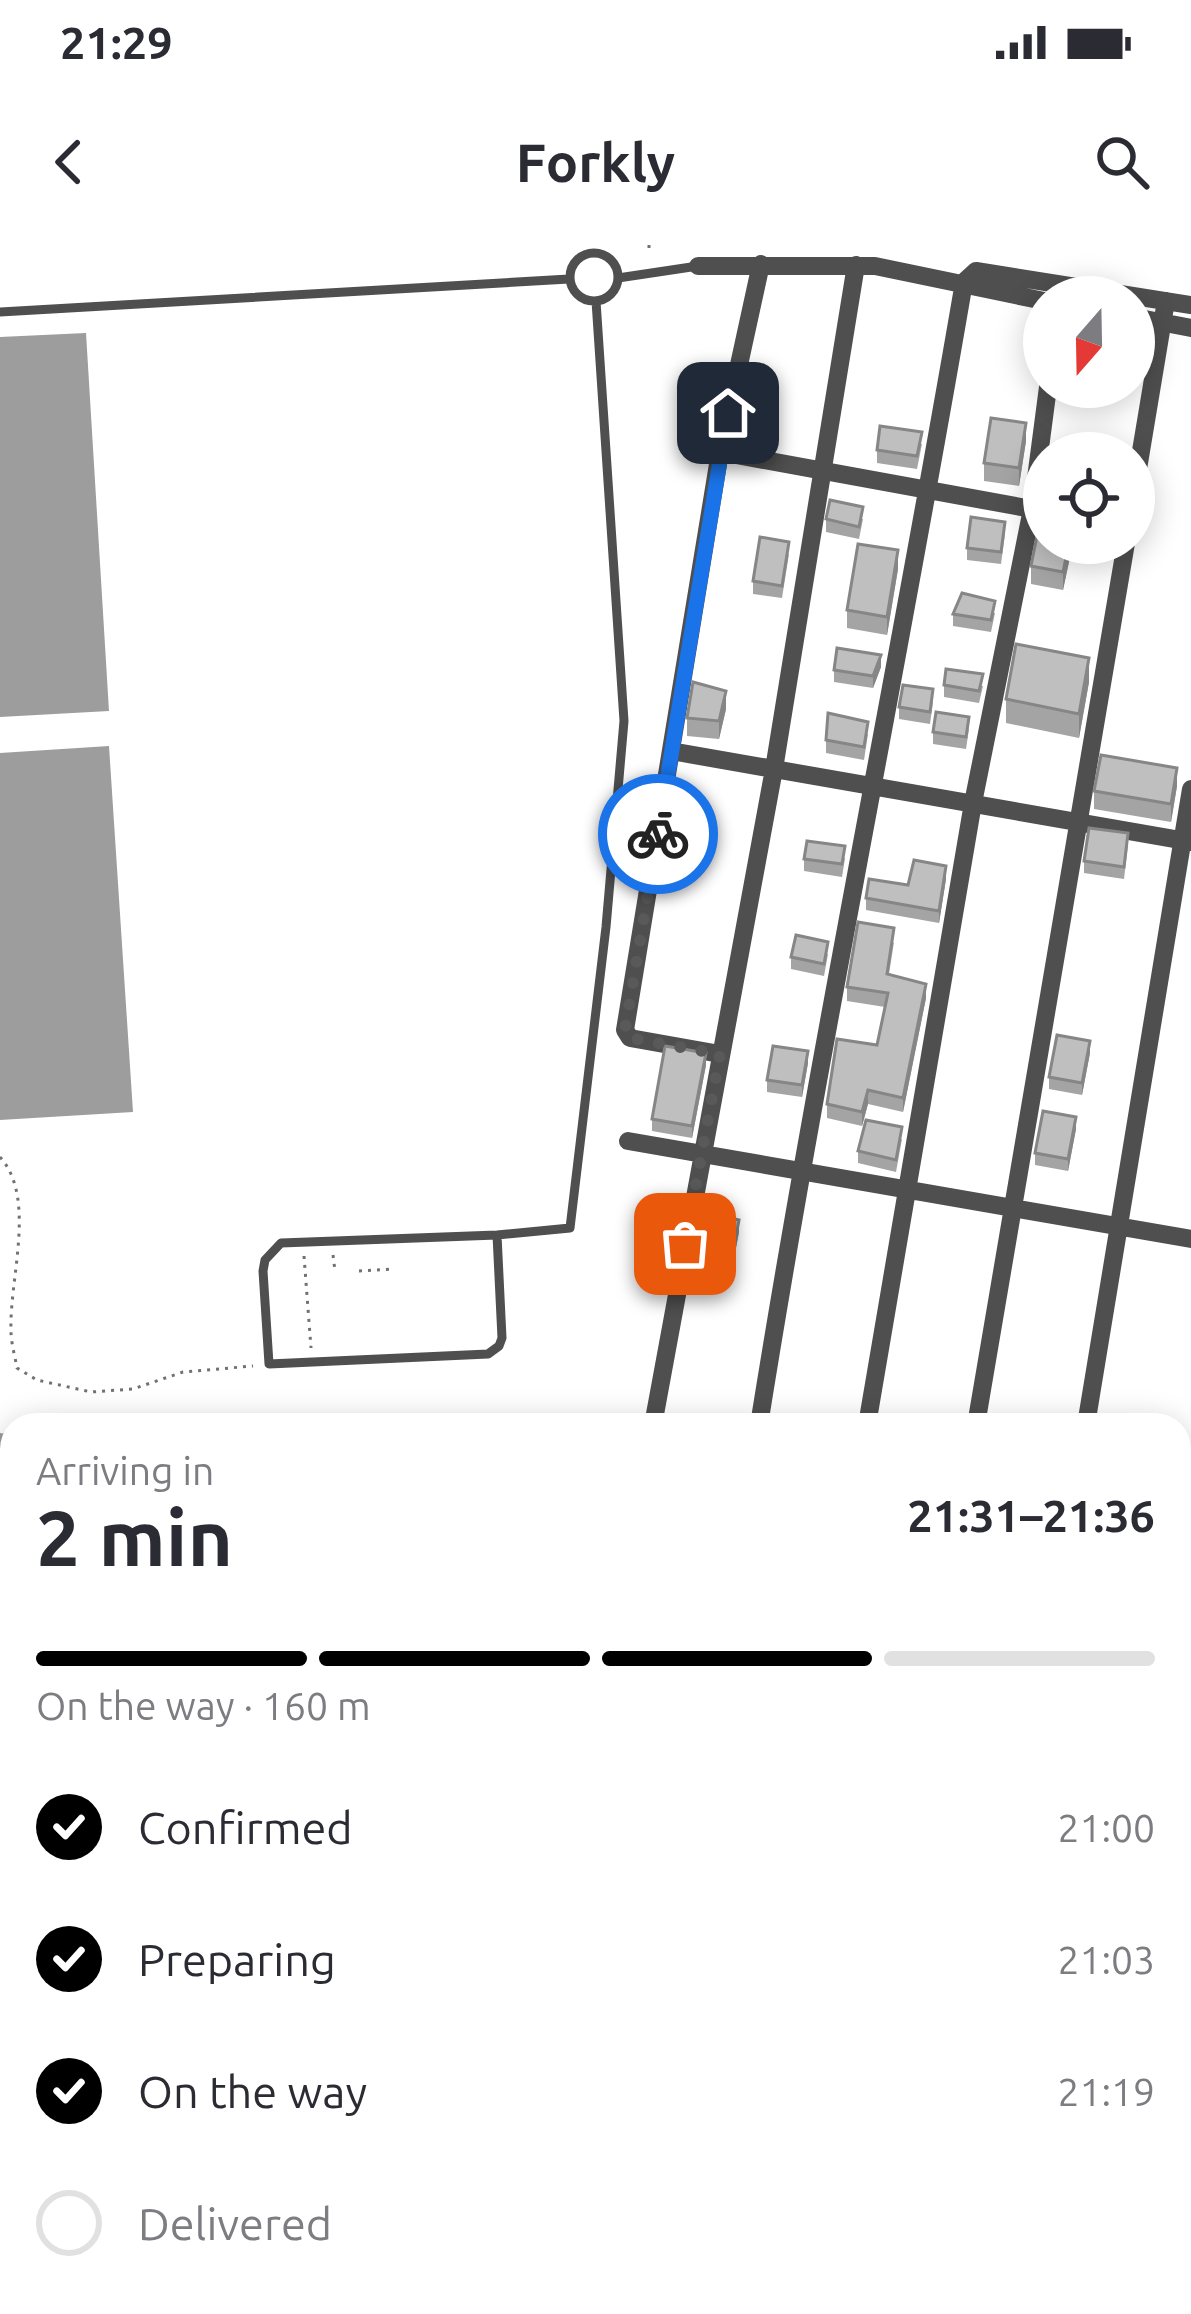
<!DOCTYPE html>
<html lang="en">
<head>
<meta charset="utf-8">
<style>
	:root { --surface:#fff; --page:#f2f2f3; --text:#2b2b33; --muted:#7c7c81; --line:#e1e1e2; --accent:#000 }
	body { margin:0; font-family:Ubuntu,sans-serif; background:var(--page); color:var(--text); height:100vh; display:flex; flex-direction:column; font-size:45px; white-space:nowrap }
	* { box-sizing:border-box; margin:0 }
	p { font-size:39px; color:var(--muted) }
	.icon { flex:none; width:66px; height:66px; fill:none; stroke:currentColor; stroke-width:2; stroke-linecap:round; stroke-linejoin:round }
	.map { position:relative; flex:1; overflow:hidden }
	.panel { position:absolute; left:0px; top:1173px; width:1191px; height:903px; display:flex; flex-direction:column; background:var(--surface); border-radius:36px 36px 0 0; box-shadow:0 6px 30px #0003 }
	.panel>* { flex:none }
	.needle { width:78px; rotate:200deg }
	.buttons { position:absolute; left:1023px; top:36px; display:grid; gap:24px }
	.buttons a { display:grid; place-items:center; width:132px; height:132px; border-radius:50%; background:var(--surface); box-shadow:0 6px 30px #0003; font-size:60px }
	.pin { position:absolute; display:grid; place-items:center; width:102px; height:102px; color:#fff; margin:-51px; border-radius:24px; box-shadow:0 6px 18px #0006 }
	.courier { position:absolute; display:grid; place-items:center; width:120px; height:120px; margin:-60px; border:9px solid #1a73e8; border-radius:50%; background:#fff; color:#222; box-shadow:0 3px 15px #0007 }
	.overview em { font-style:normal; font-weight:600 }
	.overview div { display:flex; flex-direction:column-reverse }
	.overview { display:flex; align-items:center; justify-content:space-between; height:204px; padding:0 36px }
	h1 { font-size:78px; font-weight:600; line-height:90px }
	.bar { display:grid; grid-template-columns:repeat(4,1fr); gap:18px 12px; align-content:center; height:144px; padding:0 36px }
	.bar i { height:15px; border-radius:9px; background:var(--line) }
	.bar .on { background:var(--accent) }
	.bar p { grid-column:span 4 }
	ol { padding:0 36px; list-style:none }
	li { display:flex; align-items:center; gap:36px; height:132px }
	li p { margin-inline-start:auto }
	li .icon { padding:12px; border-radius:50%; background:var(--accent); color:#fff; stroke-width:4 }
	li:last-child { color:var(--muted) }
	li i { width:66px; height:66px; border:6px solid var(--line); border-radius:50% }
	.status { display:flex; justify-content:space-between; align-items:center; height:84px; padding:0 60px; background:var(--surface); direction:ltr }
	.status svg { height:33px; fill:currentColor }
	header { display:flex; justify-content:space-between; align-items:center; height:156px; padding:0 36px; background:var(--surface); font-size:54px; font-weight:600 }
	.map>svg:first-child { display:block }
	.water { fill:#9d9d9d }
	.lines { fill:none; stroke-linecap:round; stroke-linejoin:round }
	.path { stroke:#717171; stroke-width:3; stroke-dasharray:3 6; stroke-linecap:butt }
	.service { stroke:#4f4f4f; stroke-width:9 }
	.minor { stroke:#4f4f4f; stroke-width:18 }
	.tertiary { stroke:#4f4f4f; stroke-width:24 }
	.wall { fill:#a4a4a4 }
	.shaded-wall { fill:#868686 }
	.building { fill:#bfbfbf; stroke:#868686; stroke-width:3 }
	.done { stroke:#595959; stroke-width:12; stroke-dasharray:0 21.6 }
	.route { stroke:#1a73e8; stroke-width:15 }
</style>
</head>
<body>
<div class="status"><b>21:29</b><svg viewBox="0 0 49 12"><path d="M0 12V9h3v3zM5 12V6h3v6zM10 12V3h3v9zM15 12V0h3v12zM26 1h20v11H26zM47 4h2v5h-2z"/></svg></div>
<header><svg class="icon" aria-label="back" viewBox="0 0 24 24"><path d="M15 5l-7 7 7 7"/></svg>Forkly<svg class="icon" aria-label="search" viewBox="0 0 24 24"><circle cx="10" cy="10" r="6"/><path d="M15 15l6 6"/></svg></header>
<div class="map">
<svg width="1191" height="2074" viewBox="0 0 1191 2074">
	<rect width="100%" height="100%" fill="#fff"/>
	<path class="water" d="M 86,93 L 109,471 L 0,477 L 0,97 Z
		M 109,506 L 133,872 L 0,880 L 0,513 Z
		M 0,1193 L 12,1195 L 12,1544 L 0,1544 Z
		M 1191,1349 L 1191,1543 L 1179,1541 L 1179,1350 Z"/>
	<g class="lines">
		<path class="path" d="M 649,8 L 649,0
			M 0,917 C 37,958 9,1039 11,1091 C 11,1103 15,1116 17,1128 L 37,1140 L 91,1152 L 133,1149 L 183,1132 L 253,1126
			M 333,1015 L 335,1031
			M 304,1016 L 311,1108
			M 359,1031 L 394,1029
			M 0,1666 L 12,1667
			M 1179,1678 L 1191,1680"/>
		<path class="service" d="M570 37a24 24 0 1 1 48 0a24 24 0 1 1-48 0Z
			M 618,38 L 698,26
			M 0,72 L 569,39
			M 497,995 L 502,1098 L 499,1106 L 488,1114 L 269,1124 L 263,1031 L 265,1020 L 281,1003 L 497,995 L 570,988 L 606,687 L 624,481 L 596,61"/>
		<path class="minor" d="M 698,26 L 875,26 L 1044,61
			M 1134,77 L 1191,88
			M 720,212 L 1032,269
			M 1134,253 L 1166,61
			M 671,511 L 1191,602
			M 720,814 L 630,798 L 625,790 L 720,212 L 761,24
			M 628,901 L 1191,999
			M 653,1185 L 774,529 L 856,25
			M 759,1185 C 820,803 899,424 964,42 L 976,31 L 1191,65
			M 867,1185 L 973,563 L 1032,269 L 1048,147
			M 976,1185 L 1126,303
			M 1086,1185 L 1191,549
			M 0,2009 L 12,2012
			M 0,2028 L 12,2031
			M 138,2064 L 176,2074
			M 217,2064 L 256,2074
			M 497,2064 L 536,2074
			M 291,2074 L 293,2064
			M 312,2074 L 315,2064
			M 1082,2074 L 1085,2064
			M 1103,2074 L 1105,2064"/>
		<path class="tertiary" d="M 0,1739 L 12,1740
			M 1179,1750 L 1191,1753
			M 0,1770 L 12,1771
			M 1179,1780 L 1191,1784
			M 944,2074 L 947,2064
			M 972,2074 L 974,2064"/>
	</g>
	<path class="wall" d="M 1026,201 L 1019,246 L 984,241 L 984,223 Z
		M 922,204 L 917,229 L 877,223 L 877,210 Z
		M 826,279 L 863,279 L 859,299 L 826,292 Z
		M 1005,294 L 1001,324 L 967,320 L 967,308 Z
		M 1073,303 L 1063,350 L 1031,344 L 1031,326 Z
		M 789,314 L 782,358 L 753,354 L 753,341 Z
		M 898,329 L 887,395 L 847,388 L 847,370 Z
		M 995,373 L 991,392 L 953,386 L 953,374 Z
		M 881,427 L 873,448 L 834,442 L 834,430 Z
		M 1089,442 L 1079,498 L 1006,483 L 1006,459 Z
		M 944,445 L 983,446 L 979,463 L 944,457 Z
		M 933,462 L 930,484 L 899,479 L 899,467 Z
		M 726,469 L 719,499 L 687,496 L 687,478 Z
		M 969,489 L 966,509 L 933,504 L 933,492 Z
		M 868,494 L 864,520 L 826,513 L 826,500 Z
		M 1177,546 L 1171,582 L 1094,569 L 1094,551 Z
		M 1128,605 L 1124,639 L 1084,633 L 1084,621 Z
		M 845,618 L 842,637 L 804,631 L 804,619 Z
		M 946,639 L 939,683 L 866,670 L 866,658 L 908,645 Z
		M 894,702 L 889,734 L 926,758 L 903,872 L 868,864 L 862,886 L 827,878 L 827,864 L 877,805 L 885,767 L 847,761 L 847,747 Z
		M 828,714 L 824,736 L 791,729 L 791,717 Z
		M 1090,813 L 1082,855 L 1049,849 L 1049,837 Z
		M 808,823 L 802,857 L 767,852 L 767,840 Z
		M 706,825 L 692,898 L 652,891 L 652,879 Z
		M 1076,889 L 1068,931 L 1035,925 L 1035,913 Z
		M 902,899 L 896,932 L 858,923 L 858,911 Z
		M 739,992 L 731,1034 L 698,1028 L 698,1016 Z"/>
	<path class="shaded-wall" d="M 1026,183 L 1026,201 L 1019,246 L 1019,228 Z
		M 1069,303 L 1073,303 L 1063,350 L 1063,332 Z
		M 898,310 L 898,329 L 887,395 L 887,377 Z
		M 881,415 L 881,427 L 873,448 L 873,436 Z
		M 1089,418 L 1089,442 L 1079,498 L 1079,474 Z
		M 726,451 L 726,469 L 719,499 L 719,481 Z
		M 1177,528 L 1177,546 L 1171,582 L 1171,564 Z
		M 946,626 L 946,639 L 939,683 L 939,671 Z
		M 926,744 L 926,758 L 903,872 L 903,858 Z
		M 1090,801 L 1090,813 L 1082,855 L 1082,843 Z
		M 808,811 L 808,823 L 802,857 L 802,845 Z
		M 706,813 L 706,825 L 692,898 L 692,886 Z
		M 868,850 L 868,864 L 862,886 L 862,872 Z
		M 1076,877 L 1076,889 L 1068,931 L 1068,919 Z
		M 739,980 L 739,992 L 731,1034 L 731,1022 Z"/>
	<path class="building" d="M 991,178 L 1026,183 L 1019,228 L 984,223 Z
		M 880,186 L 922,192 L 917,216 L 877,210 Z
		M 1093,207 L 1124,213 L 1092,213 Z
		M 830,260 L 863,267 L 859,287 L 826,279 Z
		M 1043,266 L 1044,303 L 1069,303 L 1063,332 L 1031,326 Z
		M 971,277 L 1005,282 L 1001,312 L 967,308 Z
		M 760,297 L 789,302 L 782,346 L 753,341 Z
		M 858,304 L 898,310 L 887,377 L 847,370 Z
		M 962,353 L 995,361 L 991,380 L 953,374 Z
		M 1016,404 L 1089,418 L 1079,474 L 1006,459 Z
		M 837,408 L 881,415 L 873,436 L 834,430 Z
		M 946,429 L 983,434 L 979,451 L 944,445 Z
		M 693,442 L 726,451 L 719,481 L 687,478 Z
		M 903,445 L 933,449 L 930,472 L 899,467 Z
		M 936,472 L 969,477 L 966,497 L 933,492 Z
		M 828,473 L 868,482 L 864,507 L 826,500 Z
		M 1101,515 L 1177,528 L 1171,564 L 1094,551 Z
		M 1089,588 L 1128,593 L 1124,627 L 1084,621 Z
		M 807,601 L 845,606 L 842,624 L 804,619 Z
		M 914,620 L 946,626 L 939,671 L 866,658 L 869,639 L 908,645 Z
		M 858,682 L 894,688 L 887,734 L 926,744 L 903,858 L 868,850 L 862,872 L 827,864 L 837,799 L 877,805 L 888,753 L 847,747 Z
		M 796,695 L 828,702 L 824,724 L 791,717 Z
		M 1057,795 L 1090,801 L 1082,843 L 1049,837 Z
		M 665,806 L 706,813 L 692,886 L 652,879 Z
		M 773,806 L 808,811 L 802,845 L 767,840 Z
		M 1043,871 L 1076,877 L 1068,919 L 1035,913 Z
		M 866,880 L 902,887 L 896,920 L 858,911 Z
		M 706,973 L 739,980 L 731,1022 L 698,1016 Z"/>
	<g class="lines">
		<path class="done" d="M 658,594 L 625,790 L 630,798 L 720,814 L 685,1004"/>
		<path class="route" d="M 658,594 L 728,173"/>
	</g>
</svg>
<div class="buttons">
<a><svg class="needle" viewBox="-14 -14 28 28"><path d="M0-13l5 13h-10z" fill="#e53935"/><path d="M0 13l5-13h-10z" fill="#7c7c81"/></svg></a>
<a><svg class="icon" aria-label="locate" viewBox="0 0 24 24"><circle cx="12" cy="12" r="6"/><path d="M12 2v4M12 18v4M2 12h4M18 12h4"/></svg></a>
</div>
<div class="pin" style="left:685px;top:1004px;background:#ea580c"><svg class="icon" aria-label="bag" viewBox="0 0 24 24"><path d="M5 8h14l-1 12H6zM9 8a3 3 0 0 1 6 0"/></svg></div>
<div class="pin" style="left:728px;top:173px;background:#1f2937"><svg class="icon" aria-label="home" viewBox="0 0 24 24"><path d="M3 11l9-7 9 7M6 9v11h12V9"/></svg></div>
<div class="courier" style="left:658px;top:594px"><svg class="icon" aria-label="bike" viewBox="0 0 24 24"><circle cx="6" cy="16" r="4"/><circle cx="18" cy="16" r="4"/><path d="M6 16l4-8h5l3 8M10 8l3 8H6M13 5h3"/></svg></div>
<section class="panel">
<div class="overview"><div><h1>2 min</h1><p>Arriving in</p></div><em>21:31–21:36</em></div>
<div class="bar"><i class="on"></i><i class="on"></i><i class="on"></i><i></i><p>On the way · 160 m</p></div>
<ol>
<li><svg class="icon" aria-label="check" viewBox="0 0 24 24"><path d="M5 12l5 5 9-10"/></svg>Confirmed<p>21:00</p></li>
<li><svg class="icon" aria-label="check" viewBox="0 0 24 24"><path d="M5 12l5 5 9-10"/></svg>Preparing<p>21:03</p></li>
<li><svg class="icon" aria-label="check" viewBox="0 0 24 24"><path d="M5 12l5 5 9-10"/></svg>On the way<p>21:19</p></li>
<li><i></i>Delivered</li>
</ol>
</section>
</div>
</body>
</html>
